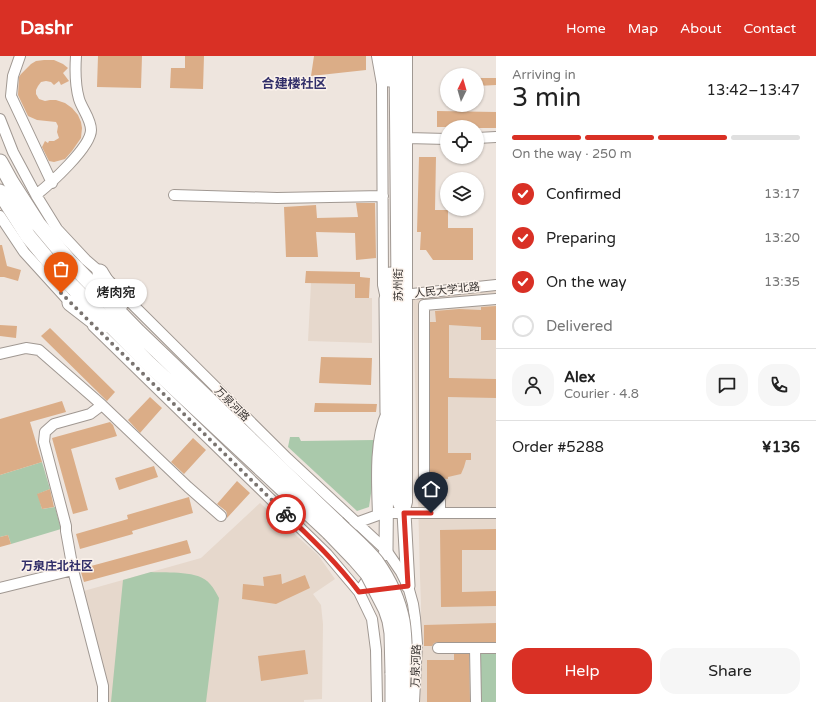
<!DOCTYPE html>
<html lang="en">
<head>
<meta charset="utf-8">
<style>
	:root { --surface:#fff; --page:#f6f6f6; --text:#222; --muted:#767676; --line:#e0e0e0; --accent:#d93025 }
	body { margin:0; font-family:"Varela Round","Noto Sans SC",sans-serif; background:var(--page); color:var(--text); height:100vh; display:flex; flex-direction:column; font-size:15px; white-space:nowrap }
	* { box-sizing:border-box; margin:0 }
	p { font-size:13px; color:var(--muted) }
	.icon { flex:none; width:22px; height:22px; fill:none; stroke:currentColor; stroke-width:2; stroke-linecap:round; stroke-linejoin:round }
	.map { position:relative; flex:1; overflow:hidden }
	.sheet { display:flex; flex-direction:column; background:var(--surface); width:320px }
	.sheet>* { flex:none }
	.needle { width:26px; rotate:5deg }
	.buttons { position:absolute; left:440px; top:12px; display:grid; gap:8px }
	.buttons a { display:grid; place-items:center; width:44px; height:44px; border-radius:50%; background:var(--surface); box-shadow:0 1px 3px #0004; font-size:20px }
	.pin { position:absolute; display:grid; place-items:center; width:34px; height:34px; color:#fff; margin:-41px -17px; border-radius:50% 50% 50% 0; rotate:-45deg; box-shadow:0 0 4px #0007 }
	.pin .icon { rotate:45deg }
	.courier { position:absolute; display:grid; place-items:center; width:40px; height:40px; margin:-20px; border:3px solid #d93025; border-radius:50%; background:#fff; color:#222; box-shadow:0 1px 5px #0007 }
	.bubble { position:absolute; height:28px; border-radius:14px; background:var(--surface); box-shadow:0 1px 3px #0004; font-size:13px; font-weight:600; line-height:28px; text-align:center }
	.summary em { font-style:normal; font-weight:600 }
	.summary div { display:flex; flex-direction:column-reverse }
	.summary { display:flex; align-items:center; justify-content:space-between; height:68px; padding:0 16px }
	h1 { font-size:26px; font-weight:600; line-height:30px }
	.bar { display:grid; grid-template-columns:repeat(4,1fr); gap:6px 4px; align-content:center; height:48px; padding:0 16px }
	.bar i { height:5px; border-radius:3px; background:var(--line) }
	.bar .selected { background:var(--accent) }
	.bar p { grid-column:span 4 }
	.line { display:flex; align-items:center; gap:10px; padding:0 16px; border-top:1px solid var(--line) }
	.line div { flex:1 }
	.round { display:grid; place-items:center; flex:none; width:42px; height:42px; border-radius:16px; background:var(--page) }
	ol { padding:0 16px; list-style:none }
	li { display:flex; align-items:center; gap:12px; height:44px }
	li p { margin-inline-start:auto }
	li .icon { padding:4px; border-radius:50%; background:var(--accent); color:#fff; stroke-width:4 }
	li:last-child { color:var(--muted) }
	li i { width:22px; height:22px; border:2px solid var(--line); border-radius:50% }
	.button { display:flex; gap:8px; margin-top:auto; padding:8px 16px }
	.button a { flex:1; height:46px; border-radius:16px; background:var(--accent); color:#fff; font-size:16px; font-weight:600; line-height:46px; text-align:center }
	.button a+a { background:var(--page); color:var(--text) }
	header { display:flex; align-items:center; gap:24px; box-sizing:border-box; height:56px; padding:0 20px; background:var(--accent); color:#fff }
	header strong { font-size:19px }
	nav { display:flex; gap:22px; margin-inline-start:auto; font-size:14px }
	main { display:flex; flex:1; min-height:0 }
	.map>svg:first-child { display:block }
	.built { fill:#e6d8cc }
	.green { fill:#aac9ab }
	.building { fill:#dbad87 }
	.lines { fill:none; stroke-linecap:round; stroke-linejoin:round }
	.minor-casing { stroke:#a09892; stroke-width:12 }
	.major-casing { stroke:#a09892; stroke-width:15 }
	.highway-casing { stroke:#a09892; stroke-width:17 }
	.minor { stroke:#fff; stroke-width:10 }
	.major { stroke:#fff; stroke-width:13 }
	.highway { stroke:#fff; stroke-width:15 }
	.highway-bridge-casing { stroke:#a09892; stroke-width:17; stroke-linecap:butt }
	.highway-bridge { stroke:#fff; stroke-width:15 }
	.done { stroke:#7a7470; stroke-width:4; stroke-dasharray:0 7.2 }
	.route { stroke:#d93025; stroke-width:5 }
	.labels { text-anchor:middle; dominant-baseline:central; stroke-width:3; stroke-linejoin:round; paint-order:stroke }
	.street-label { font-size:11px; fill:#3b3735; stroke:#fbf2eb }
	.neighbourhood-label { font-size:12px; font-weight:bold; fill:#322f6a; stroke:#fbf2eb }
	.quarter-label { font-size:13px; font-weight:bold; fill:#322f6a; stroke:#fbf2eb }
</style>
</head>
<body>
<header>
<strong>Dashr</strong>
<nav><a>Home</a><a>Map</a><a>About</a><a>Contact</a></nav>
</header>
<main>
<div class="map">
<svg width="496" height="646" viewBox="0 0 496 646">
	<rect width="100%" height="100%" fill="#eee5de"/>
	<path class="built" d="M 311,227 L 355,228 L 355,242 L 372,242 L 372,287 L 308,285 Z
		M 496,234 L 496,646 L 420,646 L 421,547 L 420,521 L 413,243 Z
		M 260,447 L 318,499 L 335,523 L 313,538 L 321,549 L 323,568 L 322,643 L 304,644 L 304,646 L 105,646 L 73,538 L 201,502 Z"/>
	<path class="green" d="M 290,381 L 299,381 L 301,385 L 374,384 L 374,417 L 369,451 L 357,455 L 288,391 Z
		M 42,406 L 50,433 L 38,438 L 42,453 L 55,451 L 61,473 L 11,488 L 8,479 L 0,481 L 0,419 Z
		M 151,516 C 168,517 199,514 210,528 C 214,532 216,537 219,542 L 206,646 L 111,646 L 123,524 Z
		M 478,597 L 496,597 L 496,646 L 479,646 Z"/>
	<path class="building" d="M 98,0 L 142,0 L 141,32 L 97,31 Z
		M 185,0 L 204,0 L 203,33 L 170,32 L 171,12 L 185,12 Z
		M 314,0 L 366,0 L 366,14 L 311,20 Z
		M 44,4 L 54,4 L 63,8 L 68,12 L 63,17 L 69,25 L 61,29 L 59,25 L 54,29 L 51,26 L 46,25 L 41,26 L 38,30 L 36,34 L 36,38 L 39,43 L 45,45 L 50,44 L 56,44 L 65,47 L 72,52 L 78,59 L 81,66 L 82,72 L 81,82 L 72,95 L 65,103 L 54,106 L 49,105 L 42,91 L 45,85 L 48,87 L 49,85 L 54,85 L 59,82 L 57,76 L 58,70 L 56,66 L 37,64 L 28,60 L 18,39 L 19,21 L 21,18 L 31,8 L 36,5 Z
		M 477,22 L 496,22 L 496,29 L 477,30 Z
		M 437,55 L 496,56 L 496,72 L 477,72 L 477,71 L 437,71 Z
		M 419,101 L 436,101 L 435,154 L 448,154 L 448,172 L 473,172 L 473,204 L 433,204 L 426,194 L 420,194 L 421,176 L 417,176 Z
		M 356,147 L 375,147 L 376,202 L 356,204 L 355,177 L 316,176 L 318,201 L 286,201 L 284,151 L 316,149 L 317,162 L 358,161 Z
		M 0,189 L 2,189 L 7,210 L 21,214 L 18,225 L 4,221 L 0,221 Z
		M 306,215 L 360,216 L 360,221 L 370,222 L 369,242 L 355,242 L 355,228 L 305,227 Z
		M 496,250 L 496,284 L 481,284 L 481,271 L 449,269 L 449,322 L 496,323 L 496,342 L 448,341 L 448,397 L 471,397 L 471,404 L 466,404 L 464,411 L 461,418 L 448,421 L 448,423 L 437,422 L 437,420 L 430,419 L 430,266 L 436,266 L 435,255 L 459,253 L 481,254 L 481,251 Z
		M 0,269 L 17,270 L 16,282 L 0,280 Z
		M 50,272 L 115,336 L 107,345 L 41,280 Z
		M 321,301 L 372,302 L 371,329 L 319,327 Z
		M 150,341 L 162,352 L 140,377 L 128,364 Z
		M 62,345 L 66,356 L 30,366 L 42,406 L 0,419 L 0,363 Z
		M 315,347 L 377,348 L 376,356 L 314,356 Z
		M 110,366 L 113,369 L 117,380 L 71,393 L 88,454 L 73,458 L 52,382 Z
		M 193,382 L 206,394 L 184,418 L 171,406 Z
		M 154,410 L 158,421 L 119,434 L 115,422 Z
		M 237,425 L 250,437 L 227,462 L 227,458 L 226,455 L 217,448 Z
		M 50,433 L 54,451 L 42,453 L 37,438 Z
		M 189,441 L 193,457 L 132,475 L 133,478 L 80,493 L 76,478 L 128,463 L 127,459 Z
		M 496,473 L 496,494 L 462,494 L 462,536 L 496,535 L 496,550 L 441,551 L 440,474 Z
		M 8,479 L 11,488 L 0,491 L 0,481 Z
		M 187,484 L 191,497 L 84,526 L 80,513 Z
		M 281,518 L 282,528 L 305,519 L 310,532 L 276,548 L 242,543 L 243,528 L 264,530 L 263,521 Z
		M 496,567 L 496,586 L 438,586 L 434,587 L 432,590 L 424,590 L 424,569 Z
		M 305,594 L 308,618 L 261,625 L 258,600 Z
		M 454,598 L 469,598 L 470,646 L 427,646 L 427,604 L 454,604 Z"/>
	<g class="lines">
		<g class="minor-casing">
			<path id="minor" d="M 20,0 L 13,20 L 11,40 L 52,127
				M 377,0 L 382,28 L 383,229 L 386,243
				M 0,63 L 13,96 L 36,139 L 57,173 L 86,204 L 100,216 L 288,403 L 386,494 L 401,516 L 408,530 L 413,548 L 415,562 L 417,588 L 414,646
				M 407,82 L 447,83
				M 477,82 L 496,81
				M 36,139 C 50,128 91,91 91,74 C 91,63 82,53 79,43 C 75,29 75,15 76,0
				M 174,139 L 277,142 L 383,140
				M 0,160 L 24,196 L 74,251
				M 403,239 L 496,229
				M 93,270 L 327,498 L 359,536 L 372,563 L 376,594 L 377,646
				M 0,298 L 26,292 L 39,294 L 102,349 L 188,431 L 221,460
				M 102,349 L 90,358 L 54,368 L 45,376 L 44,386 L 66,470 L 66,475 L 73,514 L 103,630 L 103,646
				M 387,457 L 496,457
				M 404,457 L 407,446 L 407,0
				M 440,457 L 440,445 L 434,445 L 424,435 L 424,249 L 496,243
				M 353,470 L 356,467 L 378,459 C 377,428 374,384 387,356
				M 0,532 L 73,514
				M 359,536 L 386,494
				M 438,592 L 496,592
				M 475,592 L 476,646"/>
		</g>
		<g class="major-casing">
			<path id="major" d="M 387,0 L 389,24
				M 396,0 L 399,344 L 398,396 L 399,446 L 404,457 L 408,530
				M 386,494 L 387,392 L 390,363 L 387,356 L 386,243 L 390,233 L 390,218"/>
		</g>
		<g class="highway-casing">
			<path id="highway" d="M 0,106 L 11,126 L 38,168 L 69,205 L 138,276 L 337,467
				M 0,136 L 28,180 L 58,216 L 148,307 L 329,476
				M 100,216 L 120,249
				M 70,247 L 101,271
				M 393,617 L 393,646
				M 405,617 L 405,646"/>
		</g>
		<use href="#minor" class="minor"/>
		<use href="#major" class="major"/>
		<use href="#highway" class="highway"/>
		<g class="highway-bridge-casing">
			<path id="highway-bridge" d="M 337,467 C 350,480 365,492 376,506 C 388,523 398,544 402,565 C 405,582 404,599 405,617
				M 329,476 L 355,503 L 368,518 L 386,553 L 390,565 L 392,577 L 393,617"/>
		</g>
		<use href="#highway-bridge" class="highway-bridge"/>
	</g>
	<g class="lines">
		<path class="done" d="M 61,237 L 84,260 L 286,458"/>
		<path class="route" d="M 286,458 C 312,483 338,508 359,536 L 408,530 L 404,457 L 431,457"/>
	</g>
	<g class="labels">
		<g class="street-label">
			<text transform="translate(398 229) rotate(-90)">苏州街</text>
			<text transform="translate(447 234) rotate(-6)">人民大学北路</text>
			<text transform="translate(232 348) rotate(45)">万泉河路</text>
			<text transform="translate(416 610) rotate(-88)">万泉河路</text>
		</g>
		<g class="neighbourhood-label">
			<text x="57" y="510">万泉庄北社区</text>
		</g>
		<g class="quarter-label">
			<text x="294" y="28">合建楼社区</text>
		</g>
	</g>
</svg>
<div class="buttons">
<a><svg class="needle" viewBox="-14 -14 28 28"><path d="M0-13l5 13h-10z" fill="#e53935"/><path d="M0 13l5-13h-10z" fill="#767676"/></svg></a>
<a><svg class="icon" aria-label="locate" viewBox="0 0 24 24"><circle cx="12" cy="12" r="6"/><path d="M12 2v4M12 18v4M2 12h4M18 12h4"/></svg></a>
<a><svg class="icon" aria-label="layers" viewBox="0 0 24 24"><path d="M12 4l9 5-9 5-9-5zM3 14l9 5 9-5"/></svg></a>
</div>
<div class="pin" style="left:61px;top:237px;background:#ea580c"><svg class="icon" aria-label="bag" viewBox="0 0 24 24"><path d="M5 8h14l-1 12H6zM9 8a3 3 0 0 1 6 0"/></svg></div>
<div class="pin" style="left:431px;top:457px;background:#1f2937"><svg class="icon" aria-label="home" viewBox="0 0 24 24"><path d="M3 11l9-7 9 7M6 9v11h12V9"/></svg></div>
<div class="courier" style="left:286px;top:458px"><svg class="icon" aria-label="bike" viewBox="0 0 24 24"><circle cx="6" cy="16" r="4"/><circle cx="18" cy="16" r="4"/><path d="M6 16l4-8h5l3 8M10 8l3 8H6M13 5h3"/></svg></div>
<div class="bubble" style="left:85px;top:223px;width:62px">烤肉宛</div>
</div>
<section class="sheet">
<div class="summary"><div><h1>3 min</h1><p>Arriving in</p></div><em>13:42–13:47</em></div>
<div class="bar"><i class="selected"></i><i class="selected"></i><i class="selected"></i><i></i><p>On the way · 250 m</p></div>
<ol>
<li><svg class="icon" aria-label="check" viewBox="0 0 24 24"><path d="M5 12l5 5 9-10"/></svg>Confirmed<p>13:17</p></li>
<li><svg class="icon" aria-label="check" viewBox="0 0 24 24"><path d="M5 12l5 5 9-10"/></svg>Preparing<p>13:20</p></li>
<li><svg class="icon" aria-label="check" viewBox="0 0 24 24"><path d="M5 12l5 5 9-10"/></svg>On the way<p>13:35</p></li>
<li><i></i>Delivered</li>
</ol>
<div class="line" style="height:72px"><a class="round"><svg class="icon" aria-label="person" viewBox="0 0 24 24"><circle cx="12" cy="8" r="4"/><path d="M4 21q1-7 8-7t8 7"/></svg></a><div><b>Alex</b><p>Courier · 4.8</p></div><a class="round"><svg class="icon" aria-label="chat" viewBox="0 0 24 24"><path d="M4 5h16v11H9l-5 4z"/></svg></a><a class="round"><svg class="icon" aria-label="phone" viewBox="0 0 24 24"><path d="M5 4h4l2 5-3 2q2 4 5 5l2-3 5 2v4C11 20 4 13 5 4z"/></svg></a></div>
<div class="line" style="height:52px"><div>Order #5288</div><b>¥136</b></div>
<div class="button"><a>Help</a><a>Share</a></div>
</section>
</main>
</body>
</html>
